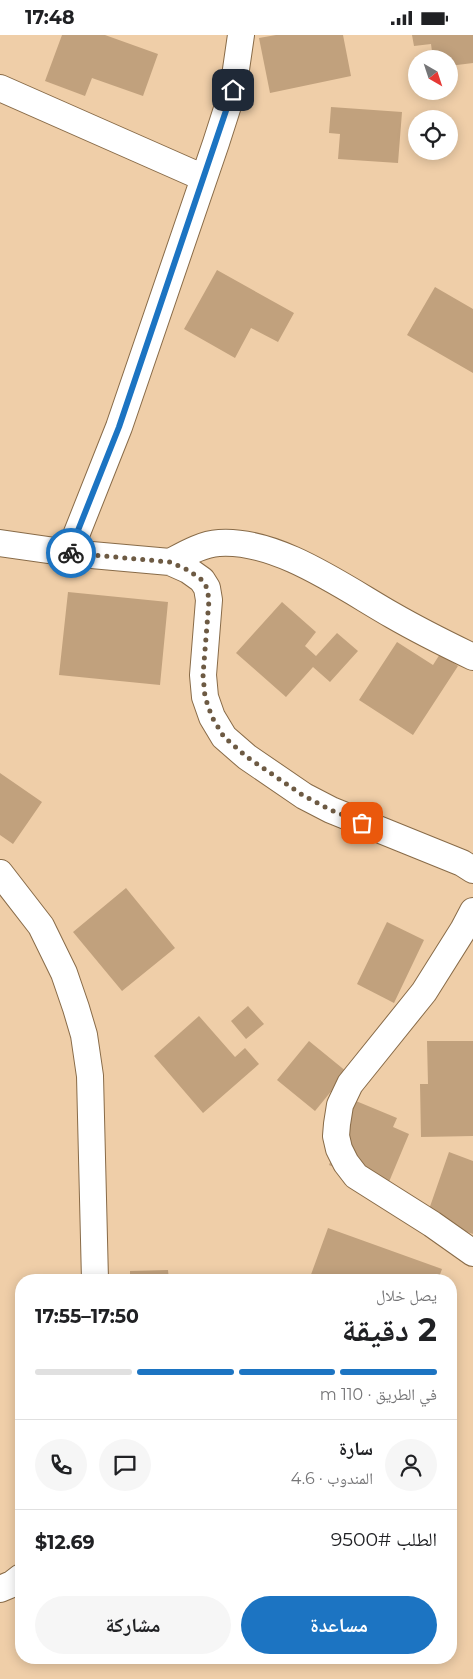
<!DOCTYPE html>
<html lang="ar">
<head>
<meta charset="utf-8">
<style>
	:root { --surface:#fff; --page:#f6f6f6; --text:#202124; --muted:#757577; --line:#e0e0e0; --accent:#1c74c2 }
	body { margin:0; font-family:Montserrat,"Noto Naskh Arabic",sans-serif; background:var(--page); color:var(--text); direction:rtl; height:100vh; display:flex; flex-direction:column; font-size:19px; white-space:nowrap }
	* { box-sizing:border-box; margin:0 }
	p { font-size:16px; color:var(--muted) }
	.icon { flex:none; width:28px; height:28px; fill:none; stroke:currentColor; stroke-width:2; stroke-linecap:round; stroke-linejoin:round }
	.map { position:relative; flex:1; overflow:hidden; direction:ltr }
	.details { position:absolute; left:15px; top:1239px; width:442px; height:390px; display:flex; flex-direction:column; background:var(--surface); border-radius:20px; box-shadow:0 2px 12px #0003; direction:rtl }
	.details>* { flex:none }
	.needle { width:32px; rotate:141deg }
	.buttons { position:absolute; left:408px; top:15px; display:grid; gap:10px }
	.buttons a { display:grid; place-items:center; width:50px; height:50px; border-radius:50%; background:var(--surface); box-shadow:0 2px 12px #0003; font-size:25px }
	.pin { position:absolute; display:grid; place-items:center; width:42px; height:42px; color:#fff; margin:-21px; border-radius:10px; box-shadow:0 2px 8px #0006 }
	.courier { position:absolute; display:grid; place-items:center; width:50px; height:50px; margin:-25px; border:4px solid #1c74c2; border-radius:50%; background:#fff; color:#222; box-shadow:0 1px 6px #0007 }
	.overview em { font-style:normal; font-weight:700 }
	.overview div { display:flex; flex-direction:column-reverse }
	.overview { display:flex; align-items:center; justify-content:space-between; height:85px; padding:0 20px }
	h1 { font-size:32px; font-weight:700; line-height:38px }
	.bar { display:grid; grid-template-columns:repeat(4,1fr); gap:8px 5px; align-content:center; height:60px; padding:0 20px }
	.bar i { height:6px; border-radius:4px; background:var(--line) }
	.bar .on { background:var(--accent) }
	.bar p { grid-column:span 4 }
	.line { display:flex; align-items:center; gap:12px; padding:0 20px; border-top:1px solid var(--line) }
	.line div { flex:1 }
	.round { display:grid; place-items:center; flex:none; width:52px; height:52px; border-radius:26px; background:var(--page) }
	.primary-button { display:flex; gap:10px; margin-top:auto; padding:10px 20px }
	.primary-button a { flex:1; height:58px; border-radius:30px; background:var(--accent); color:#fff; font-size:20px; font-weight:700; line-height:58px; text-align:center }
	.primary-button a+a { background:var(--page); color:var(--text) }
	.status { display:flex; justify-content:space-between; align-items:center; height:35px; padding:0 25px; background:var(--surface); direction:ltr }
	.status svg { height:14px; fill:currentColor }
	.map>svg:first-child { display:block }
	.building { fill:#c1a17d }
	.lines { fill:none; stroke-linecap:round; stroke-linejoin:round }
	.minor-casing { stroke:#886b48; stroke-width:28 }
	.minor { stroke:#fff; stroke-width:26 }
	.done { stroke:#6d5a43; stroke-width:5; stroke-dasharray:0 9 }
	.route { stroke:#1c74c2; stroke-width:6 }
</style>
</head>
<body>
<div class="status"><b>17:48</b><svg viewBox="0 0 49 12"><path d="M0 12V9h3v3zM5 12V6h3v6zM10 12V3h3v9zM15 12V0h3v12zM26 1h20v11H26zM47 4h2v5h-2z"/></svg></div>
<div class="map">
<svg width="473" height="1644" viewBox="0 0 473 1644">
	<rect width="100%" height="100%" fill="#efcea8"/>
	<path class="building" d="M 62,0 L 105,0 L 158,19 L 143,61 L 92,43 L 85,61 L 45,46 Z
		M 276,0 L 343,0 L 351,41 L 270,58 L 259,3 Z
		M 412,0 L 473,0 L 473,28 L 449,31 L 449,24 L 433,24 L 431,9 L 414,11 Z
		M 331,72 L 402,77 L 398,128 L 338,124 L 340,99 L 329,98 Z
		M 217,235 L 294,278 L 278,307 L 251,293 L 235,323 L 184,294 Z
		M 435,252 L 473,274 L 473,338 L 407,300 Z
		M 68,557 L 168,567 L 160,650 L 59,640 Z
		M 282,567 L 316,597 L 305,611 L 316,621 L 337,598 L 358,616 L 330,647 L 313,632 L 286,662 L 236,618 Z
		M 397,607 L 433,630 L 440,619 L 458,631 L 413,700 L 359,665 Z
		M 0,738 L 42,767 L 13,809 L 0,800 Z
		M 126,853 L 175,913 L 122,956 L 73,897 Z
		M 387,887 L 424,905 L 394,968 L 357,949 Z
		M 248,971 L 264,989 L 246,1004 L 231,986 Z
		M 199,981 L 235,1022 L 245,1013 L 259,1029 L 203,1078 L 154,1021 Z
		M 309,1006 L 347,1037 L 315,1076 L 277,1045 Z
		M 427,1006 L 473,1006 L 473,1101 L 421,1102 L 420,1049 L 428,1049 Z
		M 356,1066 L 397,1083 L 393,1092 L 409,1099 L 386,1154 L 329,1130 Z
		M 449,1117 L 473,1126 L 473,1199 L 426,1183 Z
		M 328,1193 L 442,1234 L 438,1245 L 309,1245 Z
		M 168,1235 L 169,1245 L 130,1245 L 130,1236 Z"/>
	<g class="lines">
		<g class="minor-casing">
			<path id="minor" d="M 0,53 L 204,143
				M 0,508 L 69,518 L 170,527 L 188,535 L 202,545 L 207,553 L 209,565 L 203,640 L 205,662 L 212,682 L 224,702 L 247,722 L 304,761 L 331,775 L 462,828 L 473,835
				M 69,518 L 119,392 L 216,108 L 233,55 L 241,0
				M 170,527 C 185,519 202,509 219,508 C 277,504 343,552 392,580 C 418,595 446,609 473,622
				M 0,838 L 41,891 L 64,938 L 76,973 L 84,1000 L 90,1041 L 95,1245
				M 473,876 L 463,895 L 424,957 L 350,1049 L 340,1070 L 337,1089 L 336,1101 L 339,1114 L 346,1128 L 356,1141 L 432,1189 L 473,1218
				M 0,1554 L 12,1549 L 21,1542"/>
		</g>
		<use href="#minor" class="minor"/>
	</g>
	<g class="lines">
		<path class="done" d="M 71,518 L 170,527 L 188,535 L 202,545 L 207,553 L 209,565 L 203,640 L 205,662 L 212,682 L 224,702 L 247,722 L 304,761 L 331,775 L 362,788"/>
		<path class="route" d="M 71,518 L 69,518 L 119,392 L 233,55"/>
	</g>
</svg>
<div class="buttons">
<a><svg class="needle" viewBox="-14 -14 28 28"><path d="M0-13l5 13h-10z" fill="#e53935"/><path d="M0 13l5-13h-10z" fill="#757577"/></svg></a>
<a><svg class="icon" aria-label="locate" viewBox="0 0 24 24"><circle cx="12" cy="12" r="6"/><path d="M12 2v4M12 18v4M2 12h4M18 12h4"/></svg></a>
</div>
<div class="pin" style="left:362px;top:788px;background:#ea580c"><svg class="icon" aria-label="bag" viewBox="0 0 24 24"><path d="M5 8h14l-1 12H6zM9 8a3 3 0 0 1 6 0"/></svg></div>
<div class="pin" style="left:233px;top:55px;background:#1f2937"><svg class="icon" aria-label="home" viewBox="0 0 24 24"><path d="M3 11l9-7 9 7M6 9v11h12V9"/></svg></div>
<div class="courier" style="left:71px;top:518px"><svg class="icon" aria-label="bike" viewBox="0 0 24 24"><circle cx="6" cy="16" r="4"/><circle cx="18" cy="16" r="4"/><path d="M6 16l4-8h5l3 8M10 8l3 8H6M13 5h3"/></svg></div>
<section class="details">
<div class="overview"><div><h1>2 دقيقة</h1><p>يصل خلال</p></div><em>17:50–17:55</em></div>
<div class="bar"><i class="on"></i><i class="on"></i><i class="on"></i><i></i><p>في الطريق · 110 m</p></div>
<div class="line" style="height:90px"><a class="round"><svg class="icon" aria-label="person" viewBox="0 0 24 24"><circle cx="12" cy="8" r="4"/><path d="M4 21q1-7 8-7t8 7"/></svg></a><div><b>سارة</b><p>المندوب · 4.6</p></div><a class="round"><svg class="icon" aria-label="chat" viewBox="0 0 24 24"><path d="M4 5h16v11H9l-5 4z"/></svg></a><a class="round"><svg class="icon" aria-label="phone" viewBox="0 0 24 24"><path d="M5 4h4l2 5-3 2q2 4 5 5l2-3 5 2v4C11 20 4 13 5 4z"/></svg></a></div>
<div class="line" style="height:65px"><div>الطلب #9500</div><b>$12.69</b></div>
<div class="primary-button"><a>مساعدة</a><a>مشاركة</a></div>
</section>
</div>
</body>
</html>
